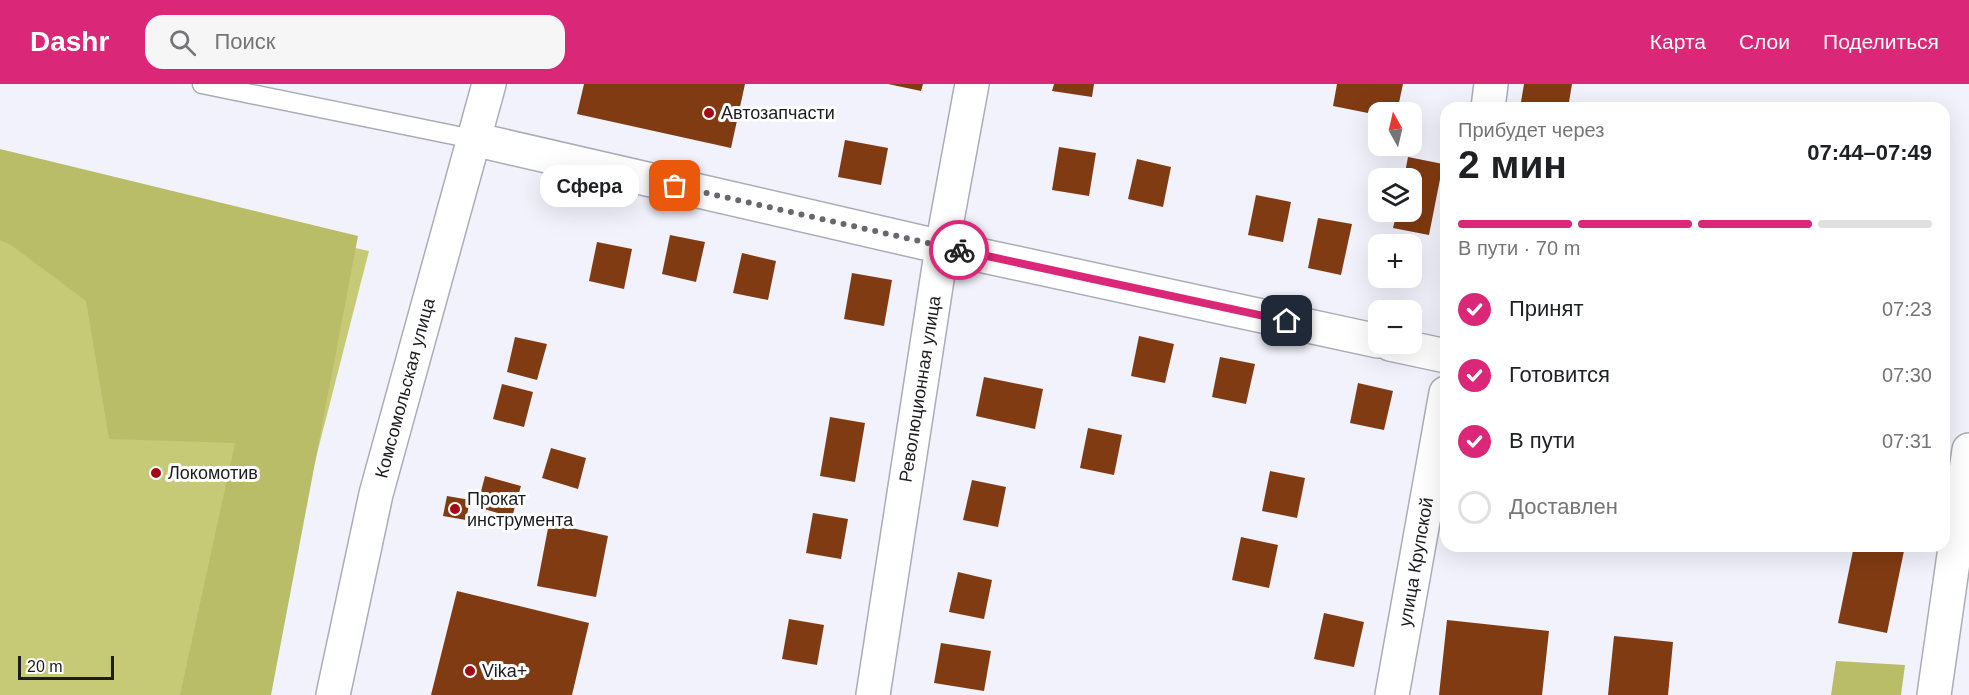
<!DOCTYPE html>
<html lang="ru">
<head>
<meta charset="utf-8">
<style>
	:root { --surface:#fff; --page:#f6f6f6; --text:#202124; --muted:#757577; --line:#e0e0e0; --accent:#db2777 }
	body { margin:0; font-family:Helvetica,sans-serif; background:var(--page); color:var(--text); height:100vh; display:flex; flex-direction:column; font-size:22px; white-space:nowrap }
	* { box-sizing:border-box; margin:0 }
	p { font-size:20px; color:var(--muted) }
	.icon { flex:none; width:33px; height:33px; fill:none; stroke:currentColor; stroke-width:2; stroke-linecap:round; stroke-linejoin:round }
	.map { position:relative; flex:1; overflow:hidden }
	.drawer { position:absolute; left:1440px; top:18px; width:510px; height:450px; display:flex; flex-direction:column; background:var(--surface); border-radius:18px; box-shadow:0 6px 24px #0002 }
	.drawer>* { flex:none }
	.needle { width:39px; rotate:352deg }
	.buttons { position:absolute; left:1368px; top:18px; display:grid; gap:12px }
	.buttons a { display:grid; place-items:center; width:54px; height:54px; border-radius:12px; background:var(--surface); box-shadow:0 6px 24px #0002; font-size:30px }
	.scale { position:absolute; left:18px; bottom:15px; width:96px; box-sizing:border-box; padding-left:6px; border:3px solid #1c1c20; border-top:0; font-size:16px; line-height:21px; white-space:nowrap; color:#1c1c20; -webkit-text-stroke:4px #fff; paint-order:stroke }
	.pin { position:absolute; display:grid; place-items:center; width:51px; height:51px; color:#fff; margin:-26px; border-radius:12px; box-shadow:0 3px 9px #0006 }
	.courier { position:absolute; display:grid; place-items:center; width:60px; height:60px; margin:-30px; border:4px solid #db2777; border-radius:50%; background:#fff; color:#222; box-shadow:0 2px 8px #0007 }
	.bubble { position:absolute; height:42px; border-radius:18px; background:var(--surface); box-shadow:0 6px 24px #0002; font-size:20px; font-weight:700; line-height:42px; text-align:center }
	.overview em { font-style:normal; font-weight:700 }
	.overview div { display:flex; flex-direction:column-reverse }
	.overview { display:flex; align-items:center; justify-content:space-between; height:102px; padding:0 18px }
	h1 { font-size:39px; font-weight:700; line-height:45px }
	.bar { display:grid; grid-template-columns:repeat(4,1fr); gap:9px 6px; align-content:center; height:72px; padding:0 18px }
	.bar i { height:8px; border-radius:4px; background:var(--line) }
	.bar .active { background:var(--accent) }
	.bar p { grid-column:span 4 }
	ol { padding:0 18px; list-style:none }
	li { display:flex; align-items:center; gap:18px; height:66px }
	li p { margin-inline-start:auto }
	li .icon { padding:6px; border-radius:50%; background:var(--accent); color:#fff; stroke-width:4 }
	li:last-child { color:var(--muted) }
	li i { width:33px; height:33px; border:3px solid var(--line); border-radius:50% }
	header { display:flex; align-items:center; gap:36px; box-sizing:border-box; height:84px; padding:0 30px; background:var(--accent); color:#fff }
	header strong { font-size:28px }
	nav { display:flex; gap:33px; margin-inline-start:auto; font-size:21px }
	.search { width:420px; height:54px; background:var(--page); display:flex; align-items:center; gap:15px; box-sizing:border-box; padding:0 21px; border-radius:18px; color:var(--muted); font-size:22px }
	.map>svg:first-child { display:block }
	.green { fill:#c6ca77 }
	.forest { fill:#b9bd67 }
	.building { fill:#813b12 }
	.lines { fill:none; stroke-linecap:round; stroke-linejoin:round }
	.service-casing { stroke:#aaacb6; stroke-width:21 }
	.minor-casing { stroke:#aaacb6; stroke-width:36 }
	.secondary-casing { stroke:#aaacb6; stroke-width:36 }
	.service { stroke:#fff; stroke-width:18 }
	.minor { stroke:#fff; stroke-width:33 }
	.secondary { stroke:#fff; stroke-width:33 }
	.done { stroke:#67676d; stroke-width:6; stroke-dasharray:0 10.8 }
	.route { stroke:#db2777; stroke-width:8 }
	.poi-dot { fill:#a40a16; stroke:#fff; stroke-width:2 }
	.labels { text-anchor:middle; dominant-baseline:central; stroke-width:6; stroke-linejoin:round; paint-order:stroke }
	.poi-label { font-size:18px; fill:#1c1c20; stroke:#fff; text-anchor:start }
	.street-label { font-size:18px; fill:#1c1c20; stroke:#fff }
</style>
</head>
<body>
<header>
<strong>Dashr</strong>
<div class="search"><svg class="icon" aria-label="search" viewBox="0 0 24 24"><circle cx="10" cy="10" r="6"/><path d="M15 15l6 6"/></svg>Поиск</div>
<nav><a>Карта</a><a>Слои</a><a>Поделиться</a></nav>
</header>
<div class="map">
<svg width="1969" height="611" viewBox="0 0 1969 611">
	<rect width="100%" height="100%" fill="#f1f2fc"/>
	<path class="green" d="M 0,86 L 369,167 L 255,611 L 0,611 Z"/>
	<path class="forest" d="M 0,65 L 358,152 L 271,611 L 180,611 L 235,359 L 109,355 L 86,217 L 11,161 L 0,156 Z
		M 1836,577 L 1905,581 L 1901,611 L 1831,611 Z"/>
	<path class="building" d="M 584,0 L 745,0 L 731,64 L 577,30 Z
		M 888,0 L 923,0 L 921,7 Z
		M 1054,0 L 1094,0 L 1092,13 L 1052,7 Z
		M 1337,0 L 1403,0 L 1397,28 L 1378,28 L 1378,31 L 1333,22 Z
		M 1524,0 L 1572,0 L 1568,24 L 1520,24 Z
		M 845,56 L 888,64 L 881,101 L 838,93 Z
		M 1059,63 L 1096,69 L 1089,112 L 1052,106 Z
		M 1408,73 L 1443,80 L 1429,151 L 1393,144 L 1397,128 L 1412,128 L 1412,94 L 1404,94 Z
		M 1137,75 L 1171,83 L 1163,123 L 1128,115 Z
		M 1256,111 L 1291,118 L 1283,158 L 1248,151 Z
		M 1318,134 L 1352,140 L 1341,191 L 1308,184 Z
		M 670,151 L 705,158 L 696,198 L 662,190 Z
		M 597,158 L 632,165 L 624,205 L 589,197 Z
		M 742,169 L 776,177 L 768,216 L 733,209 Z
		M 852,189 L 892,196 L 884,242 L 844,235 Z
		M 1139,252 L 1174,260 L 1165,299 L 1131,292 Z
		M 515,253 L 547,260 L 537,296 L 507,288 Z
		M 1220,273 L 1255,280 L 1246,320 L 1212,313 Z
		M 984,293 L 1043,305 L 1035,345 L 976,332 Z
		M 1358,299 L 1393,307 L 1384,346 L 1350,339 Z
		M 502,300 L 533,308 L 524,343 L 493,335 Z
		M 830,333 L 865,339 L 855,398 L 820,392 Z
		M 1088,344 L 1122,351 L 1114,391 L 1080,384 Z
		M 551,364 L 586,374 L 578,405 L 542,394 Z
		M 1270,387 L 1305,394 L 1297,434 L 1262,427 Z
		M 485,392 L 521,402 L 512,433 L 477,423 Z
		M 972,396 L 1006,403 L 998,443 L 963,436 Z
		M 447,412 L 470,416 L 466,436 L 443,432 Z
		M 813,429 L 848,435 L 841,475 L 806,469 Z
		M 549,439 L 608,452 L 596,513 L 537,502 Z
		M 1241,453 L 1278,461 L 1269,504 L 1232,496 Z
		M 1854,462 L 1905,462 L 1887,549 L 1838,539 Z
		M 958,488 L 992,496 L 984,535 L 949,528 Z
		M 457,507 L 589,539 L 572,611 L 431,611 Z
		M 1324,529 L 1364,538 L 1354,583 L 1314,575 Z
		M 789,535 L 824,541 L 817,581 L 782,575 Z
		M 1447,536 L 1549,547 L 1542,611 L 1439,611 Z
		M 1614,552 L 1673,558 L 1668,611 L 1608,611 Z
		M 941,559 L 991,567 L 984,607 L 934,599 Z"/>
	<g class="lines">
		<g class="service-casing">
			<path id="service" d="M 202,0 L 473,55"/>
		</g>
		<g class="minor-casing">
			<path id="minor" d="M 1488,24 L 1491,0
				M 473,55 L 942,163 L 1378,257
				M 1390,260 L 1446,272
				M 873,611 L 942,163 L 972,0
				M 1392,611 L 1446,309
				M 1934,611 L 1969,366"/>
		</g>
		<g class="secondary-casing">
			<path id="secondary" d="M 333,611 L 376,410 L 489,0"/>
		</g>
		<use href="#service" class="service"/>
		<use href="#minor" class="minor"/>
		<use href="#secondary" class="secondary"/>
	</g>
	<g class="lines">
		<path class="done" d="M 675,102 L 959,166"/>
		<path class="route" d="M 959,166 L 1287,237"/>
	</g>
	<g class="poi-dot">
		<circle cx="709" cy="29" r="6"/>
		<circle cx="156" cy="389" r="6"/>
		<circle cx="455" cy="425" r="6"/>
		<circle cx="470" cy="587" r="6"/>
	</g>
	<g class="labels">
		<g class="poi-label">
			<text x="721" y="29">Автозапчасти</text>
			<text x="168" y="389">Локомотив</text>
			<text x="467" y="415">Прокат<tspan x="467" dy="21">инструмента</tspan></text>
			<text x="482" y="587">Vika+</text>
		</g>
		<g class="street-label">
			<text transform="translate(405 304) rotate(-75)">Комсомольская улица</text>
			<text transform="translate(920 305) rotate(-81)">Революционная улица</text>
			<text transform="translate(1416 478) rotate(-80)">улица Крупской</text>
		</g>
	</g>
</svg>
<div class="buttons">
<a><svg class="needle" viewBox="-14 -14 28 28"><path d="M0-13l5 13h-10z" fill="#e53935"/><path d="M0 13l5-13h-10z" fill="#757577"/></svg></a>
<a><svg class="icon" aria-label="layers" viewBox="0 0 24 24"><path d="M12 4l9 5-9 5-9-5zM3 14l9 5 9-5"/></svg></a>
<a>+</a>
<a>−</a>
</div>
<div class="scale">20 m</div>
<div class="pin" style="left:675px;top:102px;background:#ea580c"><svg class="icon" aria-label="bag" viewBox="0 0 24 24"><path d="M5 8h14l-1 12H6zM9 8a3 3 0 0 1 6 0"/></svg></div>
<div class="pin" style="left:1287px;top:237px;background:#1f2937"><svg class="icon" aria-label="home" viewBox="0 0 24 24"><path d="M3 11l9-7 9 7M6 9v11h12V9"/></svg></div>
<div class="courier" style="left:959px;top:166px"><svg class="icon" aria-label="bike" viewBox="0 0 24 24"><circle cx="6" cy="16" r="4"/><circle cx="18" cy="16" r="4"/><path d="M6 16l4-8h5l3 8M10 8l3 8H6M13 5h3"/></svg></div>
<div class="bubble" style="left:540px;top:81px;width:99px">Сфера</div>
<section class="drawer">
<div class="overview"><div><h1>2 мин</h1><p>Прибудет через</p></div><em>07:44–07:49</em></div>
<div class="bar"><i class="active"></i><i class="active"></i><i class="active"></i><i></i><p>В пути · 70 m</p></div>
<ol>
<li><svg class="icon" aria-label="check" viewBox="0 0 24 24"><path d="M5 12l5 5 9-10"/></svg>Принят<p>07:23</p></li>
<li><svg class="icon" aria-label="check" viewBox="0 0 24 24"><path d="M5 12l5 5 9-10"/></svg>Готовится<p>07:30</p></li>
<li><svg class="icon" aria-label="check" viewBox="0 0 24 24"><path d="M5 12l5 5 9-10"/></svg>В пути<p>07:31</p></li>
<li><i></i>Доставлен</li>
</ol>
</section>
</div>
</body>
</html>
